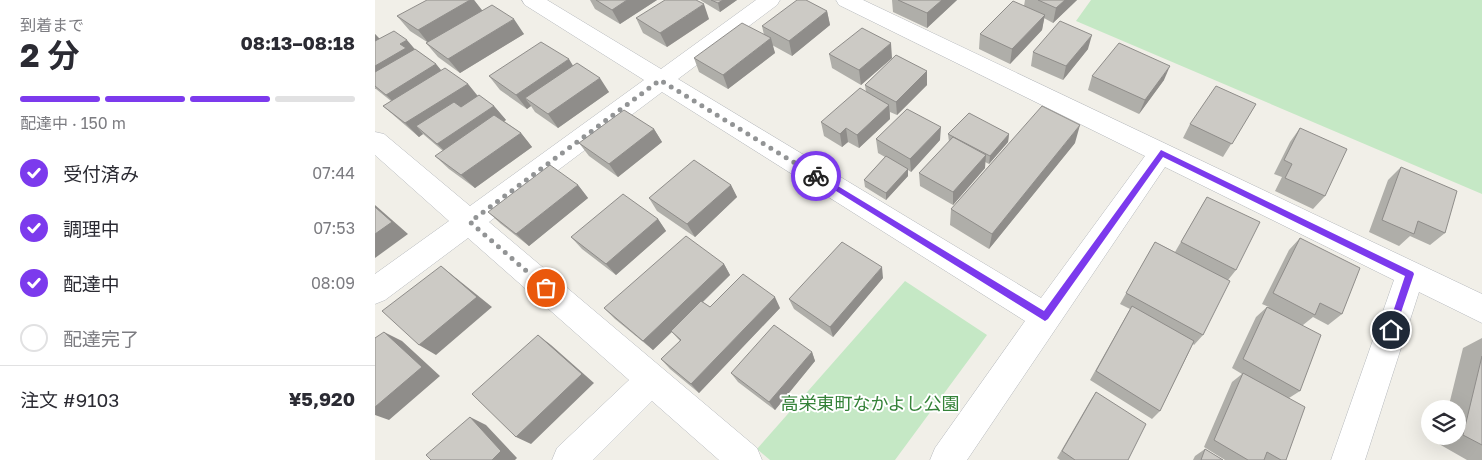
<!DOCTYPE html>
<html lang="ja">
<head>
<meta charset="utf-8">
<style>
	:root { --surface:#fff; --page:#f7f7f7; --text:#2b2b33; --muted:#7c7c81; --line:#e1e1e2; --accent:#7c3aed }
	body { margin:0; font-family:"Golos Text","Noto Sans JP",sans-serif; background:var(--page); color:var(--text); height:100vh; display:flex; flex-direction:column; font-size:19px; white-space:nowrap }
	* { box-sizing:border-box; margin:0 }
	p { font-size:16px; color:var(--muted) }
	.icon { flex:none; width:28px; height:28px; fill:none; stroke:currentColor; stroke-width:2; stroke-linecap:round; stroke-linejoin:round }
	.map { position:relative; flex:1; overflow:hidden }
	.side { display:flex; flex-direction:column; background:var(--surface); width:375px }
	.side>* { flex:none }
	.controls { position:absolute; left:1046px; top:400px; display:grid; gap:10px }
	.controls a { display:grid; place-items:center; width:45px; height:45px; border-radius:50%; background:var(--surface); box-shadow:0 5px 20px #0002; font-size:25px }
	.pin { position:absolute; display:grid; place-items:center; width:42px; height:42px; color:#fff; margin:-21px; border:2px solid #fff; border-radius:50%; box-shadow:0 1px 5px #0007 }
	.courier { position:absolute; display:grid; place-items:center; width:50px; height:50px; margin:-25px; border:4px solid #7c3aed; border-radius:50%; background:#fff; color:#222; box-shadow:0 1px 6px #0007 }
	.summary em { font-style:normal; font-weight:700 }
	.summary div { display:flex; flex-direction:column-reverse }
	.summary { display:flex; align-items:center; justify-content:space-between; height:85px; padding:0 20px }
	h1 { font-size:32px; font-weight:700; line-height:38px }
	.bar { display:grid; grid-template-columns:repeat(4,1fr); gap:8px 5px; align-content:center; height:60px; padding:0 20px }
	.bar i { height:6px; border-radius:4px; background:var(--line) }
	.bar .current { background:var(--accent) }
	.bar p { grid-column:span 4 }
	.line { display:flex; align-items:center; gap:12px; padding:0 20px; border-top:1px solid var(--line) }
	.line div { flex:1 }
	ol { padding:0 20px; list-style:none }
	li { display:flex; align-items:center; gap:15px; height:55px }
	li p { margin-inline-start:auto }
	li .icon { padding:5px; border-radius:50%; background:var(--accent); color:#fff; stroke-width:4 }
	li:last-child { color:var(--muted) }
	li i { width:28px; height:28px; border:2px solid var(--line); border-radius:50% }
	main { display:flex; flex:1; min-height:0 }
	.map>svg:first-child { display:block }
	.green { fill:#c5e8c5 }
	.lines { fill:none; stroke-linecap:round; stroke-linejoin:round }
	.minor-casing { stroke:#b5b8bc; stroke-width:1 }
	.minor { fill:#fff; fill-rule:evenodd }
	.wall { fill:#afaea9 }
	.shaded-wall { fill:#8f8d8a }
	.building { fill:#cccac5; stroke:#8f8d8a }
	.route { fill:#7c3aed }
	.done { stroke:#929495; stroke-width:5; stroke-dasharray:0 9 }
	.labels { text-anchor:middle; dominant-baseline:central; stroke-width:4; stroke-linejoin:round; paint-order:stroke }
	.park-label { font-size:18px; fill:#348238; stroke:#fff }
</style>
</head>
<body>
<main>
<section class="side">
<div class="summary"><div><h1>2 分</h1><p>到着まで</p></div><em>08:13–08:18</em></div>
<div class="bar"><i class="current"></i><i class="current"></i><i class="current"></i><i></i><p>配達中 · 150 m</p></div>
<ol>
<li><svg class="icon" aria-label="check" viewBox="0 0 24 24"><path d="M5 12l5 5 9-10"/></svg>受付済み<p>07:44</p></li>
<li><svg class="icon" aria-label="check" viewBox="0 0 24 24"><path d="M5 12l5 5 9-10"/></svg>調理中<p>07:53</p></li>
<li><svg class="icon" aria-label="check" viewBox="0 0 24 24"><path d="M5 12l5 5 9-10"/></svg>配達中<p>08:09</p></li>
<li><i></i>配達完了</li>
</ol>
<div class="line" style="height:65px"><div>注文 #9103</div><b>¥5,920</b></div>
</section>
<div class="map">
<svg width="1107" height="460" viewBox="0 0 1107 460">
	<rect width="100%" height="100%" fill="#f1efe8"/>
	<path class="green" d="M 716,0 L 1107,0 L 1107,194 L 701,21 Z
		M 530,281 L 612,335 L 520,460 L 395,460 L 382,449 Z"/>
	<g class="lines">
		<g class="minor-casing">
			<path id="minor" d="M 147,0 L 172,0 L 286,69 L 381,0 L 405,0 L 402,5 L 303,79 L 666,298 L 770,156 L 464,5 L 461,0 L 488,0 L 1107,294 L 1107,323 L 1044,292 L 990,460 L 956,460 L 1019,280 L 790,167 L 592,460 L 555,460 L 560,448 L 650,321 L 287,92 L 114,222 L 382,448 L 387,460 L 344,460 L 277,401 L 218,460 L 177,460 L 182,448 L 254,380 L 93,238 L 10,300 L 0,304 L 0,274 L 74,221 L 0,155 L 0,132 L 9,134 L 95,206 L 269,80 L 150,5 Z"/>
		</g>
		<use href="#minor" class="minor"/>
	</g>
	<path class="wall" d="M 99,0 L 107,10 L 149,34 L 85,73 L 63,57 L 51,43 L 52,42 L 35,31 L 22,16 Z
		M 215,0 L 282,0 L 245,24 L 220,9 Z
		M 325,0 L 362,0 L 345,12 Z
		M 517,0 L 582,0 L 552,28 L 518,12 Z
		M 650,0 L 702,0 L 678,23 L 669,18 L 667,30 L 635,64 L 604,49 L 605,34 L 649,6 Z
		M 452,11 L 455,25 L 417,56 L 397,45 L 400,53 L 353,89 L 324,72 L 319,58 L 389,35 L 387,26 Z
		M 261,18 L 334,19 L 292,47 L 268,33 Z
		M 0,34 L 5,39 L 41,50 L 61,64 L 66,70 L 93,84 L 103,96 L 119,106 L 131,120 L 129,121 L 146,133 L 157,147 L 100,188 L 74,169 L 60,156 L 68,151 L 48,134 L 44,137 L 23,119 L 8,106 L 16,101 L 1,89 L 0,89 Z
		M 713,49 L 688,80 L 656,66 L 658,52 Z
		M 454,54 L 517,58 L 486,85 L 457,68 Z
		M 198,66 L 234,92 L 183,128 L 160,112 L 156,106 L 152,109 L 125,90 L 114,76 Z
		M 552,71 L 552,85 L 522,115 L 515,112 L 515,119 L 484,148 L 473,142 L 467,147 L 449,136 L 446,122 L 491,92 L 490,85 Z
		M 717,76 L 789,80 L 764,114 L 713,90 Z
		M 881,104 L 848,157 L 808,138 L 815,124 Z
		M 925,128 L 950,196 L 938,209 L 900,191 L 907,177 L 899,174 L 915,142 Z
		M 279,129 L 287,142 L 243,177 L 214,156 L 204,143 Z
		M 573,134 L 634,134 L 633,142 L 614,164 L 610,162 L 610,168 L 578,205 L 545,186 L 544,173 L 574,142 Z
		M 501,139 L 565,140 L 536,172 L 533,170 L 533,176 L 511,200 L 490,187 L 489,180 L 510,157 L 503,153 Z
		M 700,143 L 614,249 L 575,225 L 576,209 Z
		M 1026,167 L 1070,233 L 1055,245 L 1035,236 L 1024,246 L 994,232 L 1013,180 Z
		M 203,185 L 213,198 L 154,246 L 126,224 L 113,212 Z
		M 356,185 L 362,197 L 320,237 L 282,211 L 274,198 Z
		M 832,197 L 861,270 L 853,280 L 828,335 L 819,345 L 818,344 L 785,411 L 777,419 L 715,380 L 755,309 L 745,304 L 780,242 L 800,252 Z
		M 283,219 L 291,231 L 241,275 L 207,249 L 196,237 Z
		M 925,238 L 967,314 L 953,325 L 938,317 L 928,325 L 925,391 L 914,398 L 911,460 L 850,460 L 829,447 L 857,382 L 867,374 L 857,368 L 881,317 L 892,307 L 894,307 L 887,304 L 914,250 Z
		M 349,264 L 355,275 L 328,302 L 335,307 L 405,308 L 324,393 L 295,369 L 286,359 L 305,341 L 297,332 L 278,350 L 240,319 L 229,308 Z
		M 508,278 L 458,337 L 419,309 L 414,299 Z
		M 1107,338 L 1107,460 L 1092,460 L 1064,444 L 1066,436 L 1082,436 L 1082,409 L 1073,409 L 1088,348 Z
		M 437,352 L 440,361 L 400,410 L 363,382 L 356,373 Z
		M 721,392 L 753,460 L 685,460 L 682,458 L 715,401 Z
		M 830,449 L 848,460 L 818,460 L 820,456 Z"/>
	<path class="shaded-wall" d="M 95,0 L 99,0 L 109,13 L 55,45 L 43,30 Z
		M 252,0 L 282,0 L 245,24 L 237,10 Z
		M 348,0 L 362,0 L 345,12 L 343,3 Z
		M 567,0 L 582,0 L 552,28 L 552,13 Z
		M 690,0 L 702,0 L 678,23 L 681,8 Z
		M 329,4 L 334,19 L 292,47 L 285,33 Z
		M 452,11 L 455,25 L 417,56 L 414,41 Z
		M 670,15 L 667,30 L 635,64 L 637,49 Z
		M 139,19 L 149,34 L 85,73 L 73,59 Z
		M 0,34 L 12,47 L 0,53 Z
		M 717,35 L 713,49 L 688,80 L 691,66 Z
		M 396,38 L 400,53 L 353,89 L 348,75 Z
		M 32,40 L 44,54 L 0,86 L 0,66 L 25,44 Z
		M 516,43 L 517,58 L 486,85 L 484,70 Z
		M 194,59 L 203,74 L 150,98 L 156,106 L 152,109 L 141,95 Z
		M 61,64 L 73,79 L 25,108 L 11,95 Z
		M 795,66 L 789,80 L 764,114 L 770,100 Z
		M 552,71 L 552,85 L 522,115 L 521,102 Z
		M 225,78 L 234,92 L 183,128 L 173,114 Z
		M 93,84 L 104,98 L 49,133 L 41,126 L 48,134 L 44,137 L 30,123 Z
		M 514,105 L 515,119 L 484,148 L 482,135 Z
		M 119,106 L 131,120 L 76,157 L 62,144 Z
		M 705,125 L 700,143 L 614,249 L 617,234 Z
		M 566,127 L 565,140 L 536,172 L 535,159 Z
		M 471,128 L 473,142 L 467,147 L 465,134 Z
		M 279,129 L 287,142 L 243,177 L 234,164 Z
		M 146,133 L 157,147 L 100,188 L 86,175 Z
		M 634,134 L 633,142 L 614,164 L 615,156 Z
		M 611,155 L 610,168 L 578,205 L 578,192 Z
		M 533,169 L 533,176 L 511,200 L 511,193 Z
		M 203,185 L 213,198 L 154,246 L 141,234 Z
		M 356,185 L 362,197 L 320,237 L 312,224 Z
		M 0,205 L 33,234 L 0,258 Z
		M 283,219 L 291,231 L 241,275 L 231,264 Z
		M 349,264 L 355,275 L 278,350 L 268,341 Z
		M 66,266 L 81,278 L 117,307 L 61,355 L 44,345 Z
		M 507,267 L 508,278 L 458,337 L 455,327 Z
		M 400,297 L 405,308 L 324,393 L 316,384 Z
		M 9,332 L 27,341 L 65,376 L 14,420 L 0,415 L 0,407 Z
		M 163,335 L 176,345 L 219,383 L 156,444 L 141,437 Z
		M 437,352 L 440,361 L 400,410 L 394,402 Z
		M 95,417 L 111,425 L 142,458 L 140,460 L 117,460 Z"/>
	<path class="building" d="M 52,0 L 95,0 L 43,30 L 22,16 Z
		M 221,0 L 252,0 L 237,10 Z
		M 290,0 L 321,0 L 329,4 L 285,33 L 261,18 Z
		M 336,0 L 348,0 L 343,3 Z
		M 422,0 L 431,0 L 452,11 L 414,41 L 387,26 Z
		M 523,0 L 567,0 L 552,13 Z
		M 663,0 L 690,0 L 681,8 Z
		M 638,1 L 670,15 L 637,49 L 605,34 Z
		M 117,5 L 139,19 L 73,59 L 51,43 Z
		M 685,21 L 717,35 L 691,66 L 658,52 Z
		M 367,23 L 396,38 L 348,75 L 319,58 Z
		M 487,28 L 516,43 L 484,70 L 454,54 Z
		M 19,31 L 32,40 L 25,44 L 31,48 L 0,66 L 0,41 Z
		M 166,42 L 194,59 L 141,95 L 114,76 Z
		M 744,43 L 795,66 L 770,100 L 717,76 Z
		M 40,49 L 61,64 L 11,95 L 0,86 L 0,72 Z
		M 521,55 L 552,71 L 521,102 L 490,85 Z
		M 202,63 L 225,78 L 173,114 L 150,98 Z
		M 70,68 L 93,84 L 30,123 L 8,106 Z
		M 841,86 L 881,104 L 857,144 L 815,124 Z
		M 485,88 L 514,105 L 482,135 L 471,128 L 465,134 L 446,122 Z
		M 104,95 L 119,106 L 62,144 L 41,126 L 79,102 L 86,107 Z
		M 667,106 L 705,125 L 617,234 L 576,209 Z
		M 532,109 L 566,127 L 535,159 L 501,139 Z
		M 249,110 L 279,129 L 234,164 L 204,143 Z
		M 594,113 L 634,134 L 615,156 L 573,134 Z
		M 119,115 L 146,133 L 86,175 L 60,156 Z
		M 925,128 L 972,149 L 950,196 L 910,178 L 917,164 L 909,160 Z
		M 578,137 L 611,155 L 578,192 L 544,173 Z
		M 511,156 L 533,169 L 511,193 L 489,180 Z
		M 319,160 L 356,185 L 312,224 L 274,198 Z
		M 175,165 L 203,185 L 141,234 L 113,212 Z
		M 1026,167 L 1082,191 L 1070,233 L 1043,221 L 1039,234 L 1007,220 Z
		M 248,194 L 283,219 L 231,264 L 196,237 Z
		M 832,197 L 885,222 L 861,270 L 806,242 Z
		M 0,207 L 17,222 L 0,234 Z
		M 311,236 L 349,264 L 268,341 L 229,308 Z
		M 925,238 L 985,268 L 967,314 L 945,303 L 940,315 L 898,293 Z
		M 467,242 L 507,267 L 455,327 L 414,299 Z
		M 780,242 L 855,281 L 828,335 L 751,293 Z
		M 66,266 L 102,297 L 44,345 L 7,311 Z
		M 368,274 L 400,297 L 316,384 L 286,359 L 306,340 L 296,331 L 326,301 L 335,307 Z
		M 757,306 L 819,341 L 785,411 L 721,371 Z
		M 892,307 L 946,335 L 925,391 L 868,359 Z
		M 399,325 L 437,352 L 394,402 L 356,373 Z
		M 9,332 L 47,367 L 0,407 L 0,338 Z
		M 163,335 L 207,374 L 141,437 L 97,394 Z
		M 1107,356 L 1107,445 L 1088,435 Z
		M 868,373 L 930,407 L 911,460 L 906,460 L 892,452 L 889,460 L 873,460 L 839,440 Z
		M 721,392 L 771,424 L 753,460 L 700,460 L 687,451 Z
		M 95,417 L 126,451 L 117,460 L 56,460 L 51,455 Z
		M 830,449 L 848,460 L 826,460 Z"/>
	<path class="route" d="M 786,150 L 1038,272 L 1039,274 L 1019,333 L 1013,333 L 1012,330 L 1030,276 L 788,157 L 673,319 L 670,321 L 437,176 L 443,174 L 669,311 Z"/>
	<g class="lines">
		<path class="done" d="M 171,288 L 95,222 L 285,80 L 441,176"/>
	</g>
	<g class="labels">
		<g class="park-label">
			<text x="495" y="403">高栄東町なかよし公園</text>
		</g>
	</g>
</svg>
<div class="controls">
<a><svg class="icon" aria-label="layers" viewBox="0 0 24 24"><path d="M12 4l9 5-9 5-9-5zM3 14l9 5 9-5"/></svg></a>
</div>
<div class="pin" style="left:171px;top:288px;background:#ea580c"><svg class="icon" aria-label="bag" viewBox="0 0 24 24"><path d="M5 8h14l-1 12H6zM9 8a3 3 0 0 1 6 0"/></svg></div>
<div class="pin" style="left:1016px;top:330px;background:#1f2937"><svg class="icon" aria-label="home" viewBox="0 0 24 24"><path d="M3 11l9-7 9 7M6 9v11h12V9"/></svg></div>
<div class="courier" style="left:441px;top:176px"><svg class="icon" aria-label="bike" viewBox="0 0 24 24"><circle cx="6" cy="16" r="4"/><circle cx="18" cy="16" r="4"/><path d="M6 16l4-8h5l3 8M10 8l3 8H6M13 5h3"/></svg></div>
</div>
</main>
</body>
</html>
